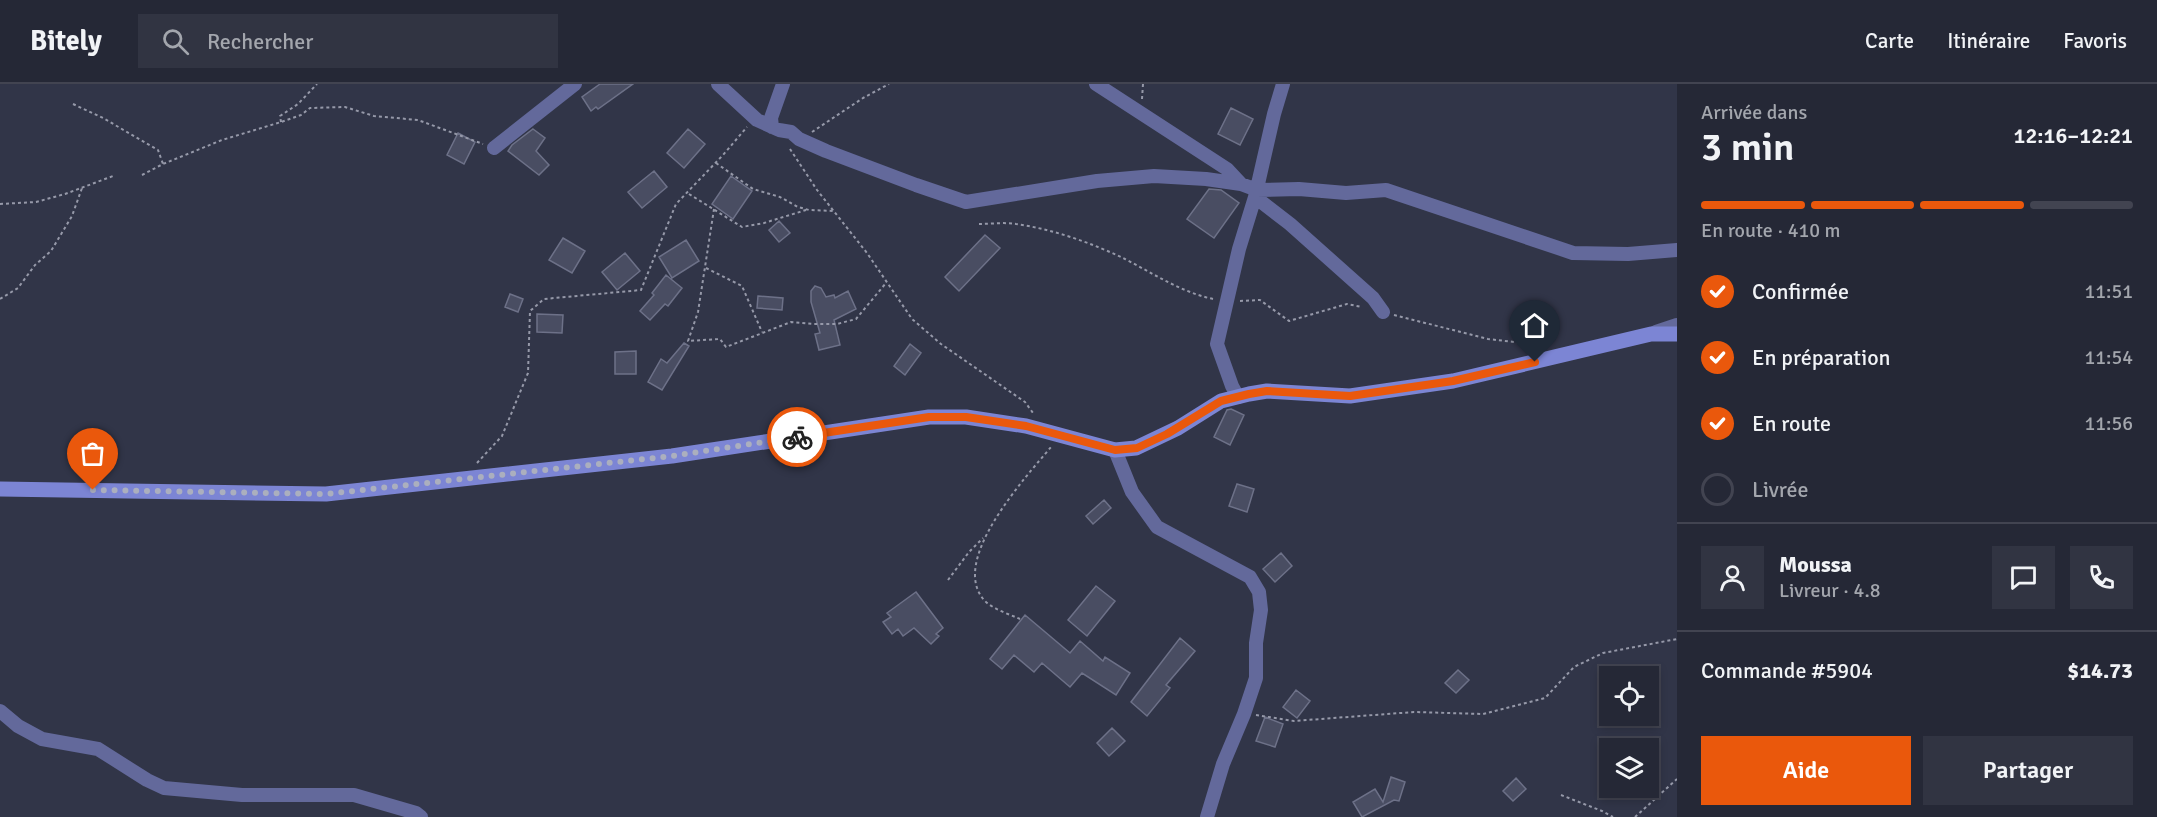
<!DOCTYPE html>
<html lang="fr">
<head>
<meta charset="utf-8">
<style>
	:root { --surface:#252836; --page:#313442; --text:#f1f3f6; --muted:#a3a6ad; --line:#424451; --accent:#ea580c }
	body { margin:0; font-family:Signika,sans-serif; background:var(--page); color:var(--text); height:100vh; display:flex; flex-direction:column; font-size:22px; white-space:nowrap }
	* { box-sizing:border-box; margin:0 }
	p { font-size:20px; color:var(--muted) }
	.icon { flex:none; width:33px; height:33px; fill:none; stroke:currentColor; stroke-width:2; stroke-linecap:round; stroke-linejoin:round }
	.map { position:relative; flex:1; overflow:hidden }
	.side { display:flex; flex-direction:column; background:var(--surface); width:480px }
	.side>* { flex:none }
	.buttons { position:absolute; left:1599px; top:582px; display:grid; gap:12px }
	.buttons a { display:grid; place-items:center; width:60px; height:60px; border-radius:0px; background:var(--surface); box-shadow:0 3px 9px #0003,0 0 0 2px var(--line); font-size:30px }
	.pin { position:absolute; display:grid; place-items:center; width:51px; height:51px; color:#fff; margin:-62px -26px; border-radius:50% 50% 50% 0; rotate:-45deg; box-shadow:0 0 6px #0007 }
	.pin .icon { rotate:45deg }
	.courier { position:absolute; display:grid; place-items:center; width:60px; height:60px; margin:-30px; border:4px solid #ea580c; border-radius:50%; background:#fff; color:#222; box-shadow:0 2px 8px #0007 }
	.headline em { font-style:normal; font-weight:600 }
	.headline div { display:flex; flex-direction:column-reverse }
	.headline { display:flex; align-items:center; justify-content:space-between; height:102px; padding:0 24px }
	h1 { font-size:39px; font-weight:600; line-height:45px }
	.bar { display:grid; grid-template-columns:repeat(4,1fr); gap:9px 6px; align-content:center; height:72px; padding:0 24px }
	.bar i { height:8px; border-radius:4px; background:var(--line) }
	.bar .selected { background:var(--accent) }
	.bar p { grid-column:span 4 }
	.line { display:flex; align-items:center; gap:15px; padding:0 24px; border-top:2px solid var(--line) }
	.line div { flex:1 }
	.round { display:grid; place-items:center; flex:none; width:63px; height:63px; border-radius:0px; background:var(--page) }
	ol { padding:0 24px; list-style:none }
	li { display:flex; align-items:center; gap:18px; height:66px }
	li p { margin-inline-start:auto }
	li .icon { padding:6px; border-radius:50%; background:var(--accent); color:#fff; stroke-width:4 }
	li:last-child { color:var(--muted) }
	li i { width:33px; height:33px; border:3px solid var(--line); border-radius:50% }
	.action { display:flex; gap:12px; margin-top:auto; padding:12px 24px }
	.action a { flex:1; height:69px; border-radius:0px; background:var(--accent); color:#fff; font-size:24px; font-weight:600; line-height:69px; text-align:center }
	.action a+a { background:var(--page); color:var(--text) }
	header { display:flex; align-items:center; gap:36px; box-sizing:border-box; height:84px; padding:0 30px; background:var(--surface); border-bottom:2px solid var(--line) }
	header strong { font-size:28px }
	nav { display:flex; gap:33px; margin-inline-start:auto; font-size:21px }
	.search { width:420px; height:54px; background:var(--page); display:flex; align-items:center; gap:15px; box-sizing:border-box; padding:0 21px; border-radius:0px; color:var(--muted); font-size:22px }
	main { display:flex; flex:1; min-height:0 }
	.map>svg:first-child { display:block }
	.building { fill:#494d62; stroke:#6d7188; stroke-width:1.5 }
	.lines { fill:none; stroke-linecap:round; stroke-linejoin:round }
	.path { stroke:#9699a9; stroke-width:2; stroke-dasharray:3 3; stroke-linecap:butt }
	.street { stroke:#63699b; stroke-width:14 }
	.secondary { stroke:#7c85d4; stroke-width:15 }
	.done { stroke:#abafbe; stroke-width:6; stroke-dasharray:0 10.8 }
	.route { stroke:#ea580c; stroke-width:8 }
</style>
</head>
<body>
<header>
<strong>Bitely</strong>
<div class="search"><svg class="icon" aria-label="search" viewBox="0 0 24 24"><circle cx="10" cy="10" r="6"/><path d="M15 15l6 6"/></svg>Rechercher</div>
<nav><a>Carte</a><a>Itinéraire</a><a>Favoris</a></nav>
</header>
<main>
<div class="map">
<svg width="1677" height="733" viewBox="0 0 1677 733">
	<rect width="100%" height="100%" fill="#313548"/>
	<path class="building" d="M 600,0 L 633,0 L 598,25 L 596,23 L 591,27 L 582,13 Z
		M 1231,24 L 1253,35 L 1240,61 L 1218,50 Z
		M 533,45 L 545,54 L 536,67 L 549,81 L 539,91 L 508,67 L 512,61 Z
		M 688,45 L 705,60 L 684,84 L 667,69 Z
		M 458,49 L 475,58 L 464,80 L 447,71 Z
		M 654,87 L 667,103 L 642,124 L 628,108 Z
		M 731,92 L 752,107 L 733,135 L 712,120 Z
		M 1209,105 L 1221,106 L 1239,119 L 1214,154 L 1187,135 Z
		M 779,137 L 790,149 L 779,158 L 769,146 Z
		M 985,151 L 1000,164 L 959,207 L 945,193 Z
		M 563,154 L 585,167 L 572,189 L 549,176 Z
		M 686,156 L 699,177 L 672,194 L 659,173 Z
		M 625,169 L 640,187 L 617,206 L 602,188 Z
		M 666,191 L 682,204 L 668,222 L 665,220 L 650,236 L 640,227 L 654,211 L 652,209 Z
		M 815,202 L 821,204 L 826,213 L 834,211 L 835,214 L 848,207 L 856,225 L 834,236 L 840,261 L 819,266 L 815,250 L 820,249 L 811,218 L 811,207 Z
		M 510,210 L 523,215 L 518,228 L 505,223 Z
		M 758,212 L 783,214 L 782,226 L 757,224 Z
		M 537,230 L 563,231 L 562,249 L 537,248 Z
		M 684,259 L 689,262 L 662,306 L 648,298 L 661,275 L 667,279 Z
		M 910,260 L 921,269 L 905,291 L 894,282 Z
		M 636,267 L 636,290 L 615,290 L 615,268 Z
		M 1231,325 L 1244,331 L 1230,361 L 1214,353 L 1227,326 Z
		M 1237,400 L 1254,405 L 1247,428 L 1229,422 Z
		M 1104,416 L 1111,424 L 1093,440 L 1086,432 Z
		M 1281,469 L 1292,482 L 1275,498 L 1263,485 Z
		M 1096,502 L 1115,517 L 1087,552 L 1068,536 Z
		M 916,508 L 943,544 L 936,550 L 939,552 L 931,560 L 914,544 L 903,552 L 898,545 L 892,550 L 883,538 L 891,533 L 887,529 Z
		M 1025,531 L 1070,569 L 1080,557 L 1103,577 L 1105,573 L 1130,589 L 1116,611 L 1082,589 L 1070,603 L 1042,579 L 1034,588 L 1014,571 L 1002,585 L 990,575 Z
		M 1180,554 L 1195,567 L 1166,601 L 1170,604 L 1147,632 L 1131,618 Z
		M 1458,586 L 1469,596 L 1456,609 L 1445,599 Z
		M 1296,606 L 1310,617 L 1297,634 L 1283,623 Z
		M 1265,633 L 1283,640 L 1275,663 L 1256,657 Z
		M 1112,644 L 1125,657 L 1109,672 L 1097,659 Z
		M 1391,693 L 1405,698 L 1399,717 L 1394,716 L 1362,733 L 1353,718 L 1375,705 L 1383,718 Z
		M 1516,694 L 1526,705 L 1513,717 L 1503,707 Z"/>
	<g class="lines">
		<path class="path" d="M 1142,15 L 1143,0
			M 73,20 L 103,34 L 158,66 L 163,80
			M 281,38 L 280,32 L 298,20 L 317,0
			M 812,48 L 863,14 L 889,0
			M 790,65 L 817,106 L 867,169 L 912,235 L 941,260 L 1025,318 L 1033,329
			M 716,79 L 753,105 L 780,113 L 798,123 L 809,126 L 834,127
			M 142,91 L 163,80 L 222,56 L 281,38 L 301,31 L 310,24 L 345,23 L 374,32 L 418,36 L 483,60
			M 689,110 L 742,143 L 764,139 L 806,126
			M 0,120 L 36,118 L 65,110 L 113,92
			M 714,125 L 698,228 L 688,257 L 720,255 L 726,263 L 791,238 L 813,240 L 837,240 L 856,235 L 886,199
			M 979,140 C 991,140 1004,138 1016,140 C 1052,145 1092,159 1125,175 C 1154,190 1181,208 1213,215
			M 706,184 L 742,202 L 762,248
			M 0,215 L 18,204 L 35,181 L 51,167 L 72,132 L 82,104
			M 1240,217 L 1260,216 L 1289,237 L 1347,220 L 1362,223
			M 1394,231 L 1488,255 L 1541,261
			M 477,379 L 502,352 L 528,289 L 530,227 L 544,215 L 641,206 L 676,120 L 723,71 L 747,43
			M 948,496 L 969,468 L 983,454
			M 1020,535 C 1009,530 995,526 986,518 C 946,479 1026,393 1051,363
			M 1256,631 L 1294,637 L 1414,628 L 1483,630 L 1545,614 L 1574,583 L 1603,569 L 1677,555
			M 1561,711 L 1602,727 L 1613,733
			M 1635,733 L 1677,695"/>
		<path class="street" d="M 718,0 L 757,36 L 779,46 L 791,48 L 799,55 L 826,67 L 916,101 L 966,118 L 1097,97 L 1154,92 L 1206,95 L 1241,100 L 1257,106 L 1299,105 L 1346,109 L 1386,106 L 1573,169 L 1628,170 L 1677,166
			M 1096,0 L 1227,85 L 1241,100
			M 772,43 L 771,34 L 783,0
			M 494,64 L 575,0
			M 1255,113 L 1290,140 L 1373,214 L 1383,228
			M 1656,248 L 1677,241
			M 1238,313 L 1232,302 L 1217,260 L 1239,165 L 1255,113 L 1274,30 L 1283,0
			M 1115,366 L 1132,408 L 1157,443 L 1250,493 L 1259,508 L 1261,526 L 1256,559 L 1256,594 L 1244,630 L 1223,680 L 1207,733
			M 0,627 L 18,642 L 42,655 L 98,665 L 147,696 L 164,704 L 242,711 L 354,711 L 416,729 L 421,733"/>
		<path class="secondary" d="M 0,405 L 326,410 L 672,372 L 929,333 L 966,333 L 1026,342 L 1115,366 L 1136,364 L 1178,344 L 1221,317 L 1249,310 L 1267,307 L 1350,312 L 1453,297 L 1651,250 L 1677,250"/>
	</g>
	<g class="lines">
		<path class="done" d="M 93,406 L 326,410 L 672,372 L 797,353"/>
		<path class="route" d="M 797,353 L 929,333 L 966,333 L 1026,342 L 1115,366 L 1137,364 L 1167,350 L 1221,317 L 1249,310 L 1267,307 L 1350,312 L 1453,297 L 1535,278"/>
	</g>
</svg>
<div class="buttons">
<a><svg class="icon" aria-label="locate" viewBox="0 0 24 24"><circle cx="12" cy="12" r="6"/><path d="M12 2v4M12 18v4M2 12h4M18 12h4"/></svg></a>
<a><svg class="icon" aria-label="layers" viewBox="0 0 24 24"><path d="M12 4l9 5-9 5-9-5zM3 14l9 5 9-5"/></svg></a>
</div>
<div class="pin" style="left:93px;top:406px;background:#ea580c"><svg class="icon" aria-label="bag" viewBox="0 0 24 24"><path d="M5 8h14l-1 12H6zM9 8a3 3 0 0 1 6 0"/></svg></div>
<div class="pin" style="left:1535px;top:278px;background:#1f2937"><svg class="icon" aria-label="home" viewBox="0 0 24 24"><path d="M3 11l9-7 9 7M6 9v11h12V9"/></svg></div>
<div class="courier" style="left:797px;top:353px"><svg class="icon" aria-label="bike" viewBox="0 0 24 24"><circle cx="6" cy="16" r="4"/><circle cx="18" cy="16" r="4"/><path d="M6 16l4-8h5l3 8M10 8l3 8H6M13 5h3"/></svg></div>
</div>
<section class="side">
<div class="headline"><div><h1>3 min</h1><p>Arrivée dans</p></div><em>12:16–12:21</em></div>
<div class="bar"><i class="selected"></i><i class="selected"></i><i class="selected"></i><i></i><p>En route · 410 m</p></div>
<ol>
<li><svg class="icon" aria-label="check" viewBox="0 0 24 24"><path d="M5 12l5 5 9-10"/></svg>Confirmée<p>11:51</p></li>
<li><svg class="icon" aria-label="check" viewBox="0 0 24 24"><path d="M5 12l5 5 9-10"/></svg>En préparation<p>11:54</p></li>
<li><svg class="icon" aria-label="check" viewBox="0 0 24 24"><path d="M5 12l5 5 9-10"/></svg>En route<p>11:56</p></li>
<li><i></i>Livrée</li>
</ol>
<div class="line" style="height:108px"><a class="round"><svg class="icon" aria-label="person" viewBox="0 0 24 24"><circle cx="12" cy="8" r="4"/><path d="M4 21q1-7 8-7t8 7"/></svg></a><div><b>Moussa</b><p>Livreur · 4.8</p></div><a class="round"><svg class="icon" aria-label="chat" viewBox="0 0 24 24"><path d="M4 5h16v11H9l-5 4z"/></svg></a><a class="round"><svg class="icon" aria-label="phone" viewBox="0 0 24 24"><path d="M5 4h4l2 5-3 2q2 4 5 5l2-3 5 2v4C11 20 4 13 5 4z"/></svg></a></div>
<div class="line" style="height:78px"><div>Commande #5904</div><b>$14.73</b></div>
<div class="action"><a>Aide</a><a>Partager</a></div>
</section>
</main>
</body>
</html>
